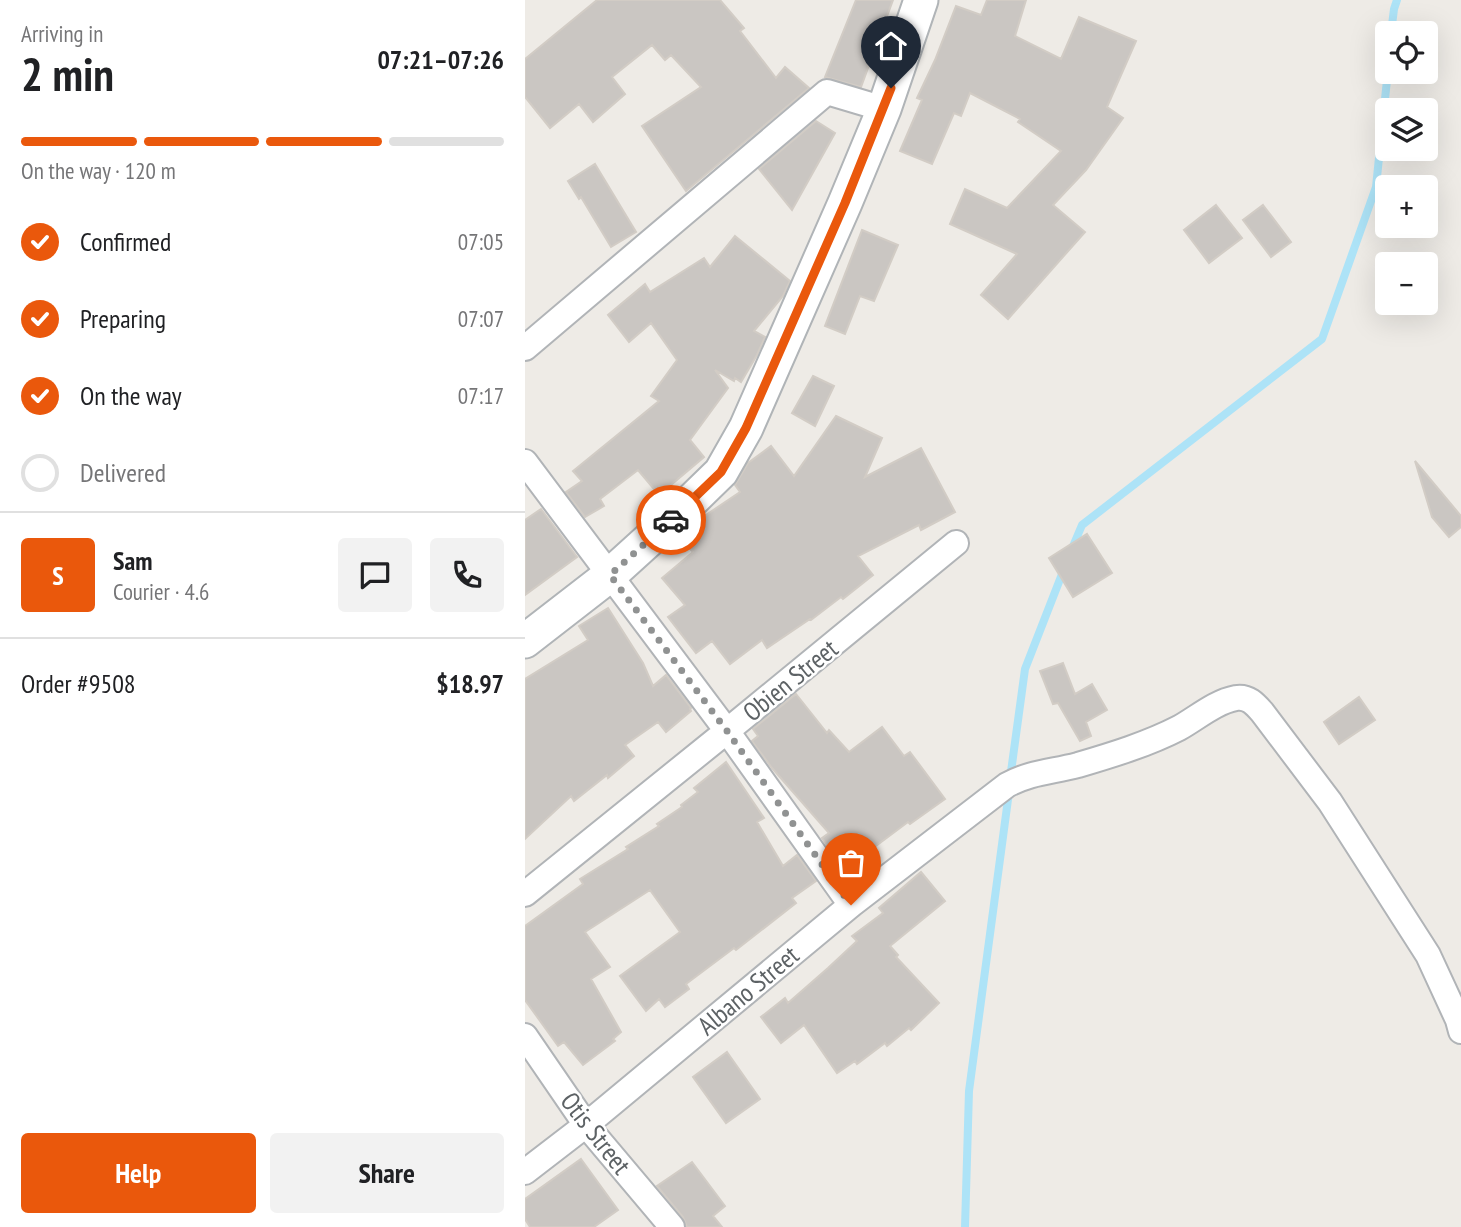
<!DOCTYPE html>
<html lang="en">
<head>
<meta charset="utf-8">
<style>
	:root { --surface:#fff; --page:#f2f2f2; --text:#202124; --muted:#757577; --line:#e0e0e0; --accent:#ea580c }
	body { margin:0; font-family:"PT Sans Narrow",sans-serif; background:var(--page); color:var(--text); height:100vh; display:flex; flex-direction:column; font-size:26px; white-space:nowrap }
	* { box-sizing:border-box; margin:0 }
	p { font-size:23px; color:var(--muted) }
	.icon { flex:none; width:38px; height:38px; fill:none; stroke:currentColor; stroke-width:2; stroke-linecap:round; stroke-linejoin:round }
	.map { position:relative; flex:1; overflow:hidden }
	.panel { display:flex; flex-direction:column; background:var(--surface); width:525px }
	.panel>* { flex:none }
	.buttons { position:absolute; left:850px; top:21px; display:grid; gap:14px }
	.buttons a { display:grid; place-items:center; width:63px; height:63px; border-radius:7px; background:var(--surface); box-shadow:0 7px 28px #0002; font-size:35px }
	.pin { position:absolute; display:grid; place-items:center; width:60px; height:60px; color:#fff; margin:-72px -30px; border-radius:50% 50% 50% 0; rotate:-45deg; box-shadow:0 0 7px #0007 }
	.pin .icon { rotate:45deg }
	.courier { position:absolute; display:grid; place-items:center; width:70px; height:70px; margin:-35px; border:5px solid #ea580c; border-radius:50%; background:#fff; color:#222; box-shadow:0 2px 9px #0007 }
	.overview em { font-style:normal; font-weight:600 }
	.overview div { display:flex; flex-direction:column-reverse }
	.overview { display:flex; align-items:center; justify-content:space-between; height:119px; padding:0 21px }
	h1 { font-size:46px; font-weight:600; line-height:52px }
	.bar { display:grid; grid-template-columns:repeat(4,1fr); gap:10px 7px; align-content:center; height:84px; padding:0 21px }
	.bar i { height:9px; border-radius:5px; background:var(--line) }
	.bar .active { background:var(--accent) }
	.bar p { grid-column:span 4 }
	.line { display:flex; align-items:center; gap:18px; padding:0 21px; border-top:2px solid var(--line) }
	.line div { flex:1 }
	.round { display:grid; place-items:center; flex:none; width:74px; height:74px; border-radius:7px; background:var(--page) }
	ol { padding:0 21px; list-style:none }
	li { display:flex; align-items:center; gap:21px; height:77px }
	li p { margin-inline-start:auto }
	li .icon { padding:7px; border-radius:50%; background:var(--accent); color:#fff; stroke-width:4 }
	li:last-child { color:var(--muted) }
	li i { width:38px; height:38px; border:4px solid var(--line); border-radius:50% }
	.button { display:flex; gap:14px; margin-top:auto; padding:14px 21px }
	.button a { flex:1; height:80px; border-radius:7px; background:var(--accent); color:#fff; font-size:28px; font-weight:600; line-height:80px; text-align:center }
	.button a+a { background:var(--page); color:var(--text) }
	main { display:flex; flex:1; min-height:0 }
	.map>svg:first-child { display:block }
	.lines { fill:none; stroke-linecap:round; stroke-linejoin:round }
	.stream { stroke:#ade3f7; stroke-width:8 }
	.building { fill:#cac6c2; stroke:#d2ccc5; stroke-width:2 }
	.minor-casing { stroke:#b1b4b7; stroke-width:28 }
	.secondary-casing { stroke:#b0b4b7; stroke-width:37 }
	.minor { stroke:#fff; stroke-width:24 }
	.secondary { stroke:#fff; stroke-width:33 }
	.done { stroke:#909292; stroke-width:7; stroke-dasharray:0 12.6 }
	.route { stroke:#ea580c; stroke-width:9 }
	.labels { text-anchor:middle; dominant-baseline:central; stroke-width:5; stroke-linejoin:round; paint-order:stroke }
	.street-label { font-size:26px; fill:#5d6265; stroke:#fff }
</style>
</head>
<body>
<main>
<section class="panel">
<div class="overview"><div><h1>2 min</h1><p>Arriving in</p></div><em>07:21–07:26</em></div>
<div class="bar"><i class="active"></i><i class="active"></i><i class="active"></i><i></i><p>On the way · 120 m</p></div>
<ol>
<li><svg class="icon" aria-label="check" viewBox="0 0 24 24"><path d="M5 12l5 5 9-10"/></svg>Confirmed<p>07:05</p></li>
<li><svg class="icon" aria-label="check" viewBox="0 0 24 24"><path d="M5 12l5 5 9-10"/></svg>Preparing<p>07:07</p></li>
<li><svg class="icon" aria-label="check" viewBox="0 0 24 24"><path d="M5 12l5 5 9-10"/></svg>On the way<p>07:17</p></li>
<li><i></i>Delivered</li>
</ol>
<div class="line" style="height:126px"><b class="round" style="background:var(--accent);color:#fff">S</b><div><b>Sam</b><p>Courier · 4.6</p></div><a class="round"><svg class="icon" aria-label="chat" viewBox="0 0 24 24"><path d="M4 5h16v11H9l-5 4z"/></svg></a><a class="round"><svg class="icon" aria-label="phone" viewBox="0 0 24 24"><path d="M5 4h4l2 5-3 2q2 4 5 5l2-3 5 2v4C11 20 4 13 5 4z"/></svg></a></div>
<div class="line" style="height:91px"><div>Order #9508</div><b>$18.97</b></div>
<div class="button"><a>Help</a><a>Share</a></div>
</section>
<div class="map">
<svg width="936" height="1227" viewBox="0 0 936 1227">
	<rect width="100%" height="100%" fill="#eeebe6"/>
	<g class="lines">
		<path class="stream" d="M 866,33 L 869,9 L 872,0
			M 546,551 L 557,525 L 797,339 L 851,187 L 863,70
			M 485,779 L 500,669 L 539,569
			M 440,1227 L 444,1091 L 484,792"/>
	</g>
	<path class="building" d="M 72,0 L 195,0 L 219,28 L 215,31 L 251,78 L 260,67 L 284,88 L 161,191 L 117,126 L 176,87 L 146,55 L 140,60 L 127,45 L 87,77 L 100,94 L 68,122 L 54,104 L 25,128 L 0,97 L 0,59 Z
		M 331,0 L 368,0 L 336,87 L 300,77 Z
		M 462,0 L 501,0 L 490,36 L 536,59 L 554,17 L 611,41 L 582,107 L 598,118 L 561,170 L 528,205 L 560,232 L 483,319 L 456,295 L 492,254 L 425,224 L 440,189 L 482,208 L 536,151 L 493,122 L 495,119 L 445,93 L 436,116 L 429,113 L 407,164 L 375,151 L 397,100 L 392,98 L 410,60 L 431,6 L 456,15 Z
		M 291,121 L 310,133 L 267,210 L 234,169 Z
		M 70,164 L 111,232 L 86,247 L 56,197 L 54,199 L 43,181 Z
		M 691,205 L 717,238 L 684,263 L 659,230 Z
		M 738,205 L 766,242 L 746,257 L 718,220 Z
		M 337,230 L 373,245 L 349,301 L 335,296 L 320,334 L 300,326 Z
		M 210,236 L 265,281 L 258,296 L 229,331 L 240,337 L 232,355 L 216,382 L 210,378 L 209,381 L 190,370 L 203,388 L 165,440 L 179,457 L 134,495 L 113,470 L 75,499 L 79,506 L 60,517 L 41,492 L 57,481 L 48,471 L 134,401 L 126,396 L 152,360 L 126,323 L 104,342 L 83,315 L 120,284 L 125,292 L 179,258 L 185,267 Z
		M 288,376 L 309,386 L 290,426 L 267,413 Z
		M 311,416 L 357,438 L 340,477 L 396,448 L 430,512 L 396,530 L 394,525 L 333,556 L 348,575 L 318,599 L 316,597 L 286,620 L 285,619 L 242,648 L 237,640 L 205,664 L 187,641 L 171,653 L 143,617 L 160,605 L 137,578 L 168,552 L 155,537 L 178,517 L 215,492 L 210,485 L 223,463 L 246,446 L 269,476 Z
		M 890,461 L 936,516 L 936,527 L 924,537 L 907,517 Z
		M 16,509 L 52,557 L 0,595 L 0,520 Z
		M 562,534 L 587,573 L 548,597 L 524,558 Z
		M 83,608 L 118,663 L 128,686 L 141,675 L 166,708 L 165,709 L 166,711 L 141,732 L 133,722 L 100,745 L 109,756 L 83,778 L 82,775 L 49,801 L 46,796 L 0,839 L 0,679 L 63,640 L 54,626 Z
		M 538,663 L 550,694 L 567,684 L 582,710 L 561,722 L 566,736 L 555,741 L 533,703 L 528,704 L 515,671 Z
		M 271,694 L 302,733 L 304,730 L 324,752 L 357,727 L 379,756 L 385,752 L 420,799 L 385,824 L 383,822 L 328,863 L 324,857 L 315,864 L 297,838 L 304,833 L 247,768 L 227,741 L 233,736 L 228,729 Z
		M 834,697 L 850,720 L 814,744 L 799,722 Z
		M 201,762 L 239,818 L 232,822 L 258,866 L 272,855 L 291,881 L 267,898 L 271,903 L 211,950 L 209,948 L 161,984 L 164,989 L 140,1007 L 134,999 L 121,1011 L 95,976 L 155,932 L 125,890 L 60,932 L 85,967 L 66,979 L 96,1032 L 88,1039 L 90,1041 L 58,1065 L 39,1042 L 33,1046 L 0,1000 L 0,926 L 58,884 L 55,879 L 103,849 L 101,847 L 134,826 L 132,824 L 157,807 L 156,805 L 173,792 L 169,788 Z
		M 396,872 L 420,901 L 365,946 L 373,955 L 371,957 L 414,1003 L 386,1030 L 384,1028 L 362,1046 L 360,1043 L 332,1064 L 330,1061 L 312,1073 L 279,1025 L 256,1043 L 236,1017 L 260,998 L 263,1003 L 303,968 L 332,941 L 327,936 L 358,913 L 354,908 Z
		M 202,1052 L 235,1099 L 201,1123 L 168,1077 Z
		M 56,1159 L 93,1210 L 69,1227 L 5,1227 L 0,1219 L 0,1199 Z
		M 167,1162 L 200,1206 L 188,1216 L 197,1227 L 162,1227 L 158,1217 L 132,1186 Z"/>
	<g class="lines">
		<g class="minor-casing">
			<path id="minor" d="M 0,348 L 302,92 L 359,109
				M 0,462 L 202,731 L 326,905
				M 0,894 L 202,731 L 431,543
				M 0,1036 L 61,1125 L 147,1227
				M 0,1172 L 61,1125 L 326,905 L 482,785 C 506,772 527,772 553,765 C 587,755 623,744 654,728 C 672,718 690,702 711,698 C 723,696 730,704 737,712 L 805,802 L 903,955 L 933,1020 L 936,1031"/>
		</g>
		<g class="secondary-casing">
			<path id="secondary" d="M 0,641 L 85,575 L 160,507 L 196,472 L 221,428 L 320,203 L 359,109 L 396,0"/>
		</g>
		<use href="#minor" class="minor"/>
		<use href="#secondary" class="secondary"/>
	</g>
	<g class="lines">
		<path class="done" d="M 146,520 L 85,575 L 202,731 L 326,905"/>
		<path class="route" d="M 146,520 L 196,472 L 221,428 L 320,203 L 366,88"/>
	</g>
	<g class="labels">
		<g class="street-label">
			<text transform="translate(265 680) rotate(-39)">Obien Street</text>
			<text transform="translate(223 990) rotate(-40)">Albano Street</text>
			<text transform="translate(71 1133) rotate(52)">Otis Street</text>
		</g>
	</g>
</svg>
<div class="buttons">
<a><svg class="icon" aria-label="locate" viewBox="0 0 24 24"><circle cx="12" cy="12" r="6"/><path d="M12 2v4M12 18v4M2 12h4M18 12h4"/></svg></a>
<a><svg class="icon" aria-label="layers" viewBox="0 0 24 24"><path d="M12 4l9 5-9 5-9-5zM3 14l9 5 9-5"/></svg></a>
<a>+</a>
<a>−</a>
</div>
<div class="pin" style="left:326px;top:905px;background:#ea580c"><svg class="icon" aria-label="bag" viewBox="0 0 24 24"><path d="M5 8h14l-1 12H6zM9 8a3 3 0 0 1 6 0"/></svg></div>
<div class="pin" style="left:366px;top:88px;background:#1f2937"><svg class="icon" aria-label="home" viewBox="0 0 24 24"><path d="M3 11l9-7 9 7M6 9v11h12V9"/></svg></div>
<div class="courier" style="left:146px;top:520px"><svg class="icon" aria-label="car" viewBox="0 0 24 24"><path d="M5 17H2v-5l4-1 3-4h7l3 4 3 1v5h-3M9 17h6M6 11h13"/><circle cx="7" cy="17" r="2"/><circle cx="17" cy="17" r="2"/></svg></div>
</div>
</main>
</body>
</html>
